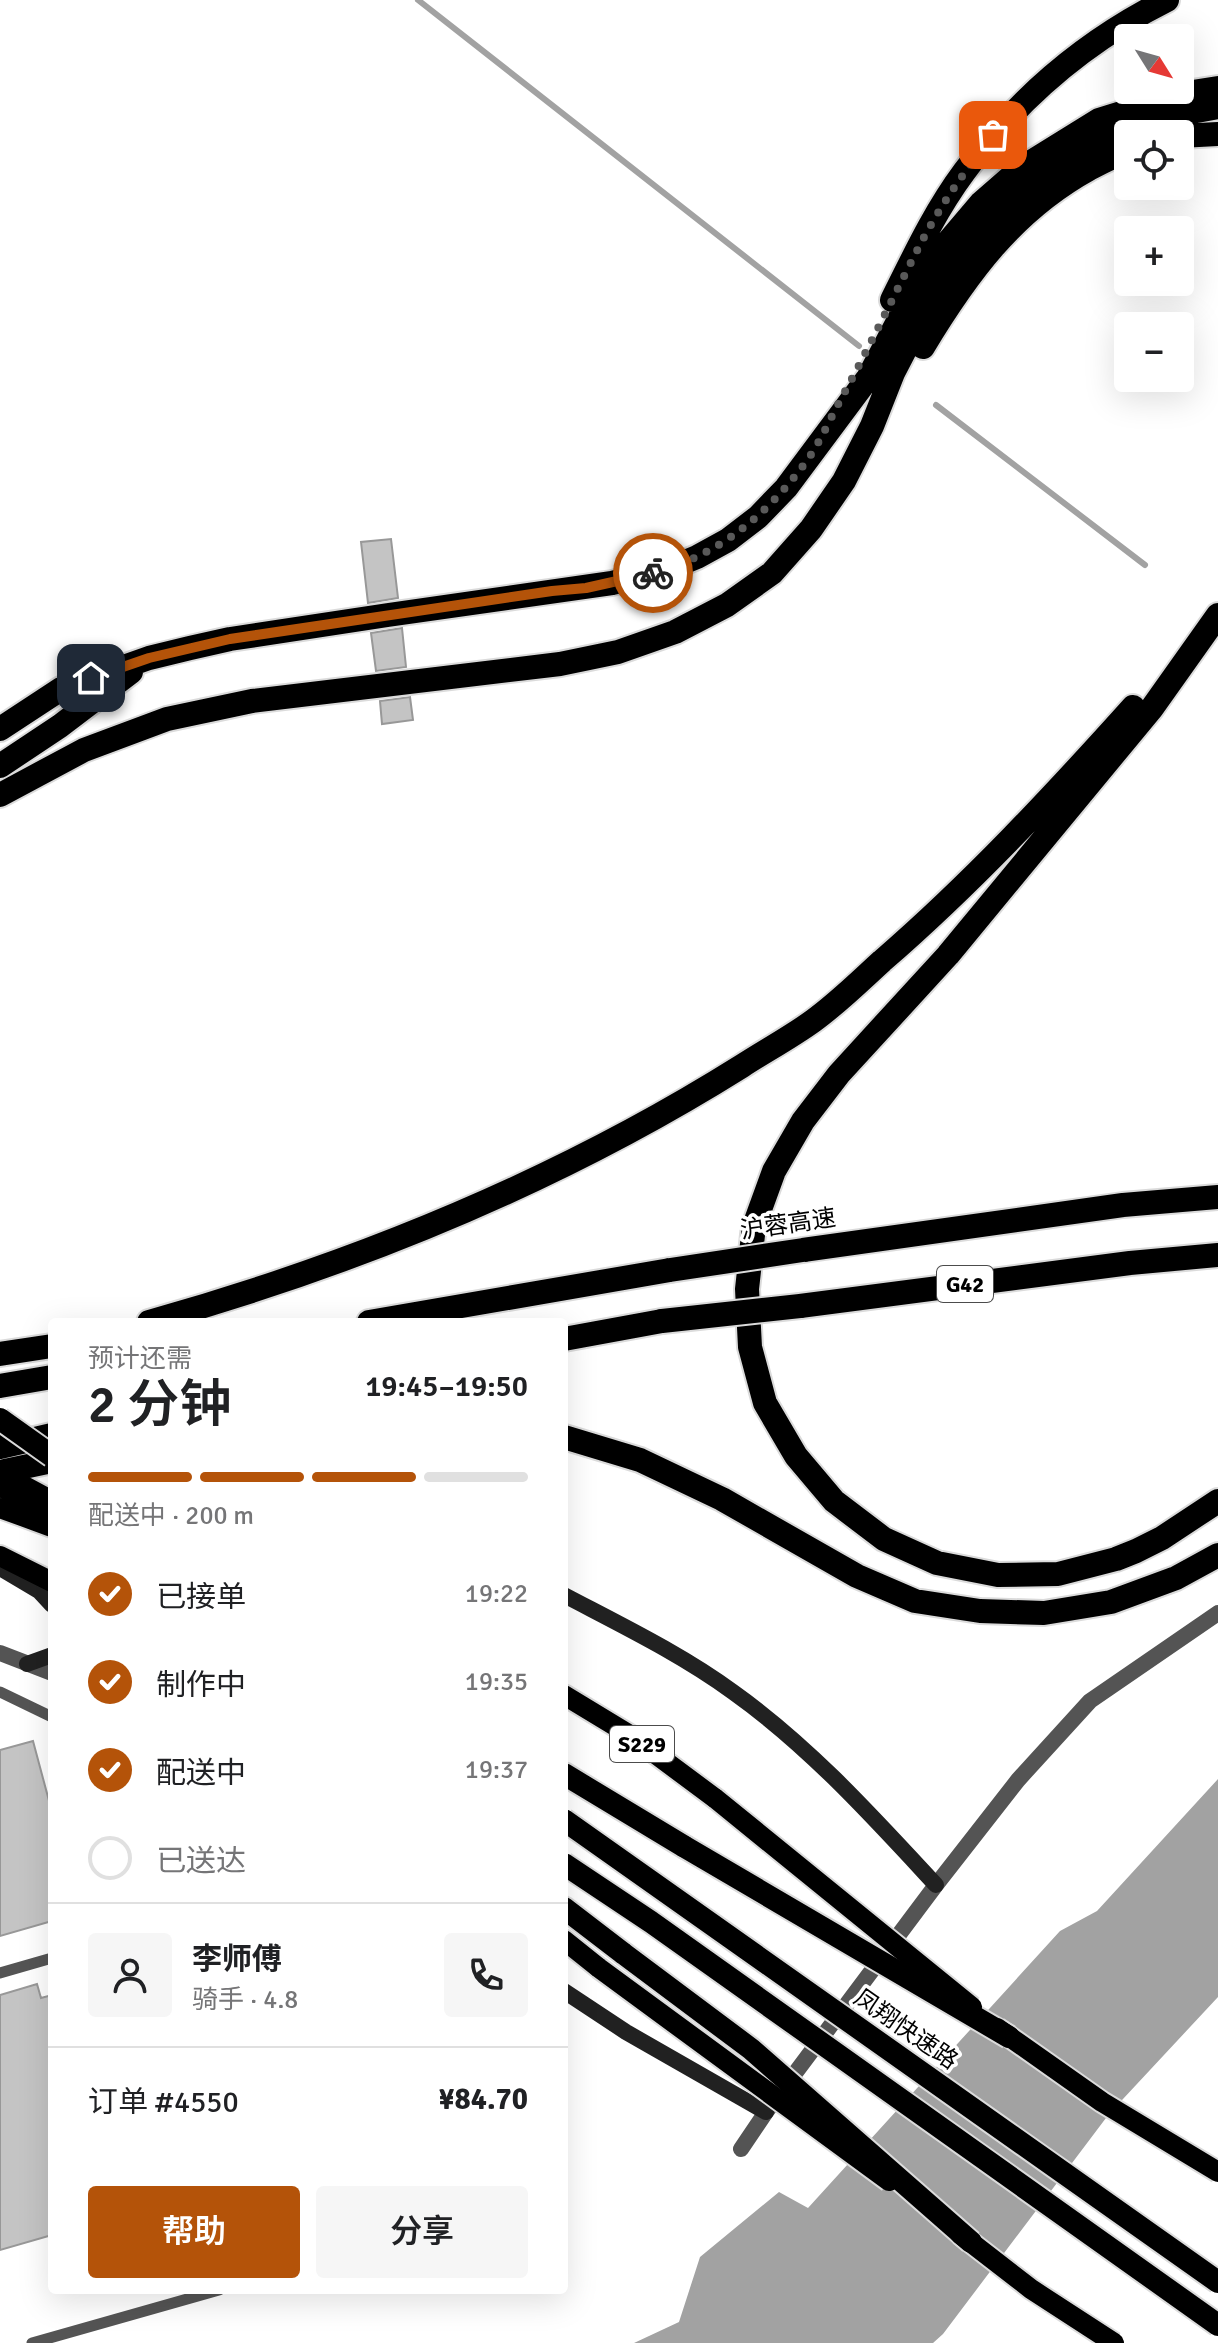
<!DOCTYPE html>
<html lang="zh">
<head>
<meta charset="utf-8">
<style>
	:root { --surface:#fff; --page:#f6f6f6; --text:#202124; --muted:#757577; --line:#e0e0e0; --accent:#b45309 }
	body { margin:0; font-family:Signika,"Noto Sans SC",sans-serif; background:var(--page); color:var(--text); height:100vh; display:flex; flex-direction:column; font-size:30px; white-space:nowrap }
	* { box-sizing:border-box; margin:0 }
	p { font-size:26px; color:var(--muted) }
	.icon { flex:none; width:44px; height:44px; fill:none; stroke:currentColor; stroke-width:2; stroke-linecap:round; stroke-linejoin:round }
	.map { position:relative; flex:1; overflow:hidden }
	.panel { position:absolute; left:48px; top:1318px; width:520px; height:976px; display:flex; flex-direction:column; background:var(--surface); border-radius:8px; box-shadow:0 8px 32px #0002 }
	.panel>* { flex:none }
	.needle { width:52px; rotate:127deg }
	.tools { position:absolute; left:1114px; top:24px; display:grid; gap:16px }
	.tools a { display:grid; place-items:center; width:80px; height:80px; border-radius:8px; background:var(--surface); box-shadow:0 8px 32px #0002; font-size:40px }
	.pin { position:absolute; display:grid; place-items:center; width:68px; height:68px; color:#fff; margin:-34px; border-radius:16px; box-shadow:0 4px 12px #0006 }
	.courier { position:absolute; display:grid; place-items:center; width:80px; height:80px; margin:-40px; border:6px solid #b45309; border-radius:50%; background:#fff; color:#222; box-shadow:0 2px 10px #0007 }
	.head em { font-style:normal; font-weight:600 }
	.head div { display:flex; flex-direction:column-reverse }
	.head { display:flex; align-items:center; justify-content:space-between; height:136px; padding:0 40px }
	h1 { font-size:52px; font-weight:600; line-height:60px }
	.bar { display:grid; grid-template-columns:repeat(4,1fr); gap:12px 8px; align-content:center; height:96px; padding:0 40px }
	.bar i { height:10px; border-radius:6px; background:var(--line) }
	.bar .active { background:var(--accent) }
	.bar p { grid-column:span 4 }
	.line { display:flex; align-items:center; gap:20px; padding:0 40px; border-top:2px solid var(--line) }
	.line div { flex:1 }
	.round { display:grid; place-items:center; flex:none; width:84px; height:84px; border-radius:8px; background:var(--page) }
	ol { padding:0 40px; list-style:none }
	li { display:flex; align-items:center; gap:24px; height:88px }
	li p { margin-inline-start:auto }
	li .icon { padding:8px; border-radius:50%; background:var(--accent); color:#fff; stroke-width:4 }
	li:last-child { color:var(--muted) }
	li i { width:44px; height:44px; border:4px solid var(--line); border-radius:50% }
	.primary-button { display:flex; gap:16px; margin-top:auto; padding:16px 40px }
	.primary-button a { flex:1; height:92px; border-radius:8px; background:var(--accent); color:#fff; font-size:32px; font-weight:600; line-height:92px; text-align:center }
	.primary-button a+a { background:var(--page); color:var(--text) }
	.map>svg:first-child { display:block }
	.water { fill:#a2a2a2 }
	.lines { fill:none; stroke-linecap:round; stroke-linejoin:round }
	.stream { stroke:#a2a2a2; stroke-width:6 }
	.building { fill:#c4c4c4; stroke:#989898; stroke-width:2 }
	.primary-casing { stroke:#dbdbdb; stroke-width:24 }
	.trunk-casing { stroke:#dbdbdb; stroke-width:26 }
	.motorway-casing { stroke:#dbdbdb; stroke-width:28 }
	.service { stroke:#545454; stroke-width:11 }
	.minor { stroke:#545454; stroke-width:16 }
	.secondary { stroke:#212121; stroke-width:16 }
	.primary { stroke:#000; stroke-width:20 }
	.trunk { stroke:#000; stroke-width:22 }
	.motorway { stroke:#000; stroke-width:24 }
	.primary-bridge-casing { stroke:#dbdbdb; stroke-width:24; stroke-linecap:butt }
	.trunk-bridge-casing { stroke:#dbdbdb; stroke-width:26; stroke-linecap:butt }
	.motorway-bridge-casing { stroke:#dbdbdb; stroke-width:28; stroke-linecap:butt }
	.primary-bridge { stroke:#000; stroke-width:20 }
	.trunk-bridge { stroke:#000; stroke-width:22 }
	.motorway-bridge { stroke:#000; stroke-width:24 }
	.done { stroke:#595959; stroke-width:8; stroke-dasharray:0 14.4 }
	.route { stroke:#b45309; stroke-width:10 }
	.labels { text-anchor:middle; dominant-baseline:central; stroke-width:7; stroke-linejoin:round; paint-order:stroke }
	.shield { fill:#fff; stroke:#4c4c4c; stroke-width:2 }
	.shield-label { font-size:22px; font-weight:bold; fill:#000 }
	.street-label { font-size:24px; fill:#000; stroke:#fff }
</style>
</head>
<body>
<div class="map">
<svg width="1218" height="2343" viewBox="0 0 1218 2343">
	<rect width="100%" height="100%" fill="#fff"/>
	<path class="water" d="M 1218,1779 L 1218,1997 L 1109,2114 L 943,2334 L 933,2343 L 634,2343 L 679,2322 L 700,2257 L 779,2192 L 808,2208 L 1060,1931 L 1097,1911 Z"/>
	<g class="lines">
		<path class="stream" d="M 418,0 L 859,346
			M 936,405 L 1145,565"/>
	</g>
	<path class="building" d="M 391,539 L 398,598 L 368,603 L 361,542 Z
		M 402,628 L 406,667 L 376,671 L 371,633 Z
		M 410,697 L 413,720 L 382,724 L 380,701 Z
		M 33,1741 L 52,1812 L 52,1921 L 0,1936 L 0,1750 Z
		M 37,1984 L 41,1998 L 52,1995 L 52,2235 L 0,2250 L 0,1995 Z"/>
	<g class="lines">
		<g class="primary-casing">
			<path id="primary" d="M 0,1508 L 52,1527
				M 0,1556 L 52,1582
				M 564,1695 L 630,1735 L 716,1799
				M 564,1940 L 599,1968"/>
		</g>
		<g class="trunk-casing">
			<path id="trunk" d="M 1,1485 L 52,1522
				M 564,1774 L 685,1847
				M 564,1908 L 624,1954"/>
		</g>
		<g class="motorway-casing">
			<path id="motorway" d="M 1180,136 L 1218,134
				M 892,300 C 914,256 935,211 964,172 C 1018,98 1085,41 1167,0
				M 923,347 C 967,274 1013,211 1089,169 C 1101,162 1115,156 1128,150
				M 1218,615 L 1152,708 L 948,955 L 839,1074 L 803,1121 L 774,1171 L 754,1226 L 747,1289 L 750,1347 L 765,1403 L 796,1456 L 834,1501 L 884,1539 L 937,1563 L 998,1575 L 1058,1574 L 1116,1559 L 1136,1551 L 1162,1538 L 1218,1501
				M 0,729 L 61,689 L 149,658 L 190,648 L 230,639 L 388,615 L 612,583 L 668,569 L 697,557 L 728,540 L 758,517 L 786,488 L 868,378 L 915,289 L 947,243 L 981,203 L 1020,169 L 1099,120 L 1186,93 L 1218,88
				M 0,766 L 60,726 L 131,672
				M 0,795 L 84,750 L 167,719 L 252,701 L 560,664 L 618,652 L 675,632 L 727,605 L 772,573 L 811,529 L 844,481 L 872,426 L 893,373 L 935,292 L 962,249 L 995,217 L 1036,182 L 1077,157 L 1119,134 L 1164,117 L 1218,107
				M 803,1250 L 1123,1205 L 1218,1197
				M 800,1306 L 1130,1263 L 1218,1255
				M 149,1322 C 359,1263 557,1182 742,1066 C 765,1051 791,1037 813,1021 C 838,1003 860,981 882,961 C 972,883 1053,796 1133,707
				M 369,1322 L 670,1270
				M 564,1339 L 662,1321
				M 0,1354 L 52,1346
				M 0,1386 L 52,1377
				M 564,1437 L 640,1460 L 722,1499 L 857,1576 L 915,1601 L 980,1611 L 1044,1613 L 1111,1602 L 1176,1578 L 1218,1555
				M 0,1447 L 52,1435
				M 0,1472 L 52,1461
				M 0,1475 L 52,1503"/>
		</g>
		<path class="service" d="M 0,1692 L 52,1717
			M 0,1973 L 52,1958
			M 32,2343 L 219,2290"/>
		<path class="minor" d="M 0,1653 L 52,1673
			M 741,2149 L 766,2112 L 936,1885 L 1018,1780 L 1090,1701 L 1218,1613"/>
		<path class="secondary" d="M 0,1568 L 39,1591 L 52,1605
			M 564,1595 C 621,1625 681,1654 733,1692 C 809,1746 873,1817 936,1885
			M 27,1664 L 52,1655
			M 564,1991 L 626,2032 L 766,2112"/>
		<use href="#primary" class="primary"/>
		<use href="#trunk" class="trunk"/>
		<use href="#motorway" class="motorway"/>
		<g class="primary-bridge-casing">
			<path id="primary-bridge" d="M 716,1799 L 972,2007
				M 599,1968 L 889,2181
				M 997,2028 L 1102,2102 L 1218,2172
				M 960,2234 L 1031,2289 L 1114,2343"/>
		</g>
		<g class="trunk-bridge-casing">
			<path id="trunk-bridge" d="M 0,1419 L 52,1456
				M 564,1820 L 1218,2282
				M 685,1847 L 1009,2037
				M 564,1864 L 651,1922 L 1218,2325
				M 624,1954 L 751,2049 L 971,2242"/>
		</g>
		<g class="motorway-bridge-casing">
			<path id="motorway-bridge" d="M 670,1270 L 803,1250
				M 662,1321 L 800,1306"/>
		</g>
		<use href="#primary-bridge" class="primary-bridge"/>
		<use href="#trunk-bridge" class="trunk-bridge"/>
		<use href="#motorway-bridge" class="motorway-bridge"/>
	</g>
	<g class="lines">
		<path class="done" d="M 653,573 C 720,555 771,512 810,456 C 822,438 831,417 842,397 C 870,346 895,293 922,241 C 942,203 967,168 993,135"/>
		<path class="route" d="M 91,678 L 149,658 L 230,639 L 552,591 L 586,588 L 653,573"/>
	</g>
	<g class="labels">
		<g class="shield">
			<rect x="937" y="1266" width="56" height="36" rx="6"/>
			<rect x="610" y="1726" width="64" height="36" rx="6"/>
		</g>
		<g class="shield-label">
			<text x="965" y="1284">G42</text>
			<text x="642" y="1744">S229</text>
		</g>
		<g class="street-label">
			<text transform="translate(788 1224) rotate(-8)">沪蓉高速</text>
			<text transform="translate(906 2029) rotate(35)">凤翔快速路</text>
		</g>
	</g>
</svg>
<div class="tools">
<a><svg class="needle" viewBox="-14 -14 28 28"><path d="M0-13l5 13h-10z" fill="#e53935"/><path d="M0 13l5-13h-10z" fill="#757577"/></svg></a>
<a><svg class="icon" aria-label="locate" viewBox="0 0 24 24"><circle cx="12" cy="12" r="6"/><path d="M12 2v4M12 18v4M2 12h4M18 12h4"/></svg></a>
<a>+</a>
<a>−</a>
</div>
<div class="pin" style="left:993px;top:135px;background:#ea580c"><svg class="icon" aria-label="bag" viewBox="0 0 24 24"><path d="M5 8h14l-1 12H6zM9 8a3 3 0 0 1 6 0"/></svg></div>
<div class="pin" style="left:91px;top:678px;background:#1f2937"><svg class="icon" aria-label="home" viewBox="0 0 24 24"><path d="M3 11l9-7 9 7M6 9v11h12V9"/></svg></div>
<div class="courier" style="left:653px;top:573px"><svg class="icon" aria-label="bike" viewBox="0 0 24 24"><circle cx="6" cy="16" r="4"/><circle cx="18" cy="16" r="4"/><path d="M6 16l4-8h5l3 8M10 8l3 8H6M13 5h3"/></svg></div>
<section class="panel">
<div class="head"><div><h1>2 分钟</h1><p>预计还需</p></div><em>19:45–19:50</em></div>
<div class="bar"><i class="active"></i><i class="active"></i><i class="active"></i><i></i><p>配送中 · 200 m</p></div>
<ol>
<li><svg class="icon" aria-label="check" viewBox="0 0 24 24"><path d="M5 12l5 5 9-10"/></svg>已接单<p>19:22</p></li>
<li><svg class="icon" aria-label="check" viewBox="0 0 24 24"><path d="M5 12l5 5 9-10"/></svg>制作中<p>19:35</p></li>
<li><svg class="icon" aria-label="check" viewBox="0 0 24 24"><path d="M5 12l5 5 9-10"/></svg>配送中<p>19:37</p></li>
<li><i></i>已送达</li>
</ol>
<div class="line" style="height:144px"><a class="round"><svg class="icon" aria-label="person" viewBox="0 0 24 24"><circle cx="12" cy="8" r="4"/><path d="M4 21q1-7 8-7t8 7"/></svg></a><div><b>李师傅</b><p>骑手 · 4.8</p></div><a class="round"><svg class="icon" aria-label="phone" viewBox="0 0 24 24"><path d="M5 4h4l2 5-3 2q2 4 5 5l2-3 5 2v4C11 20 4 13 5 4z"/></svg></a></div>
<div class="line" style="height:104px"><div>订单 #4550</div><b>¥84.70</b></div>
<div class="primary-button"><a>帮助</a><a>分享</a></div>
</section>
</div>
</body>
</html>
